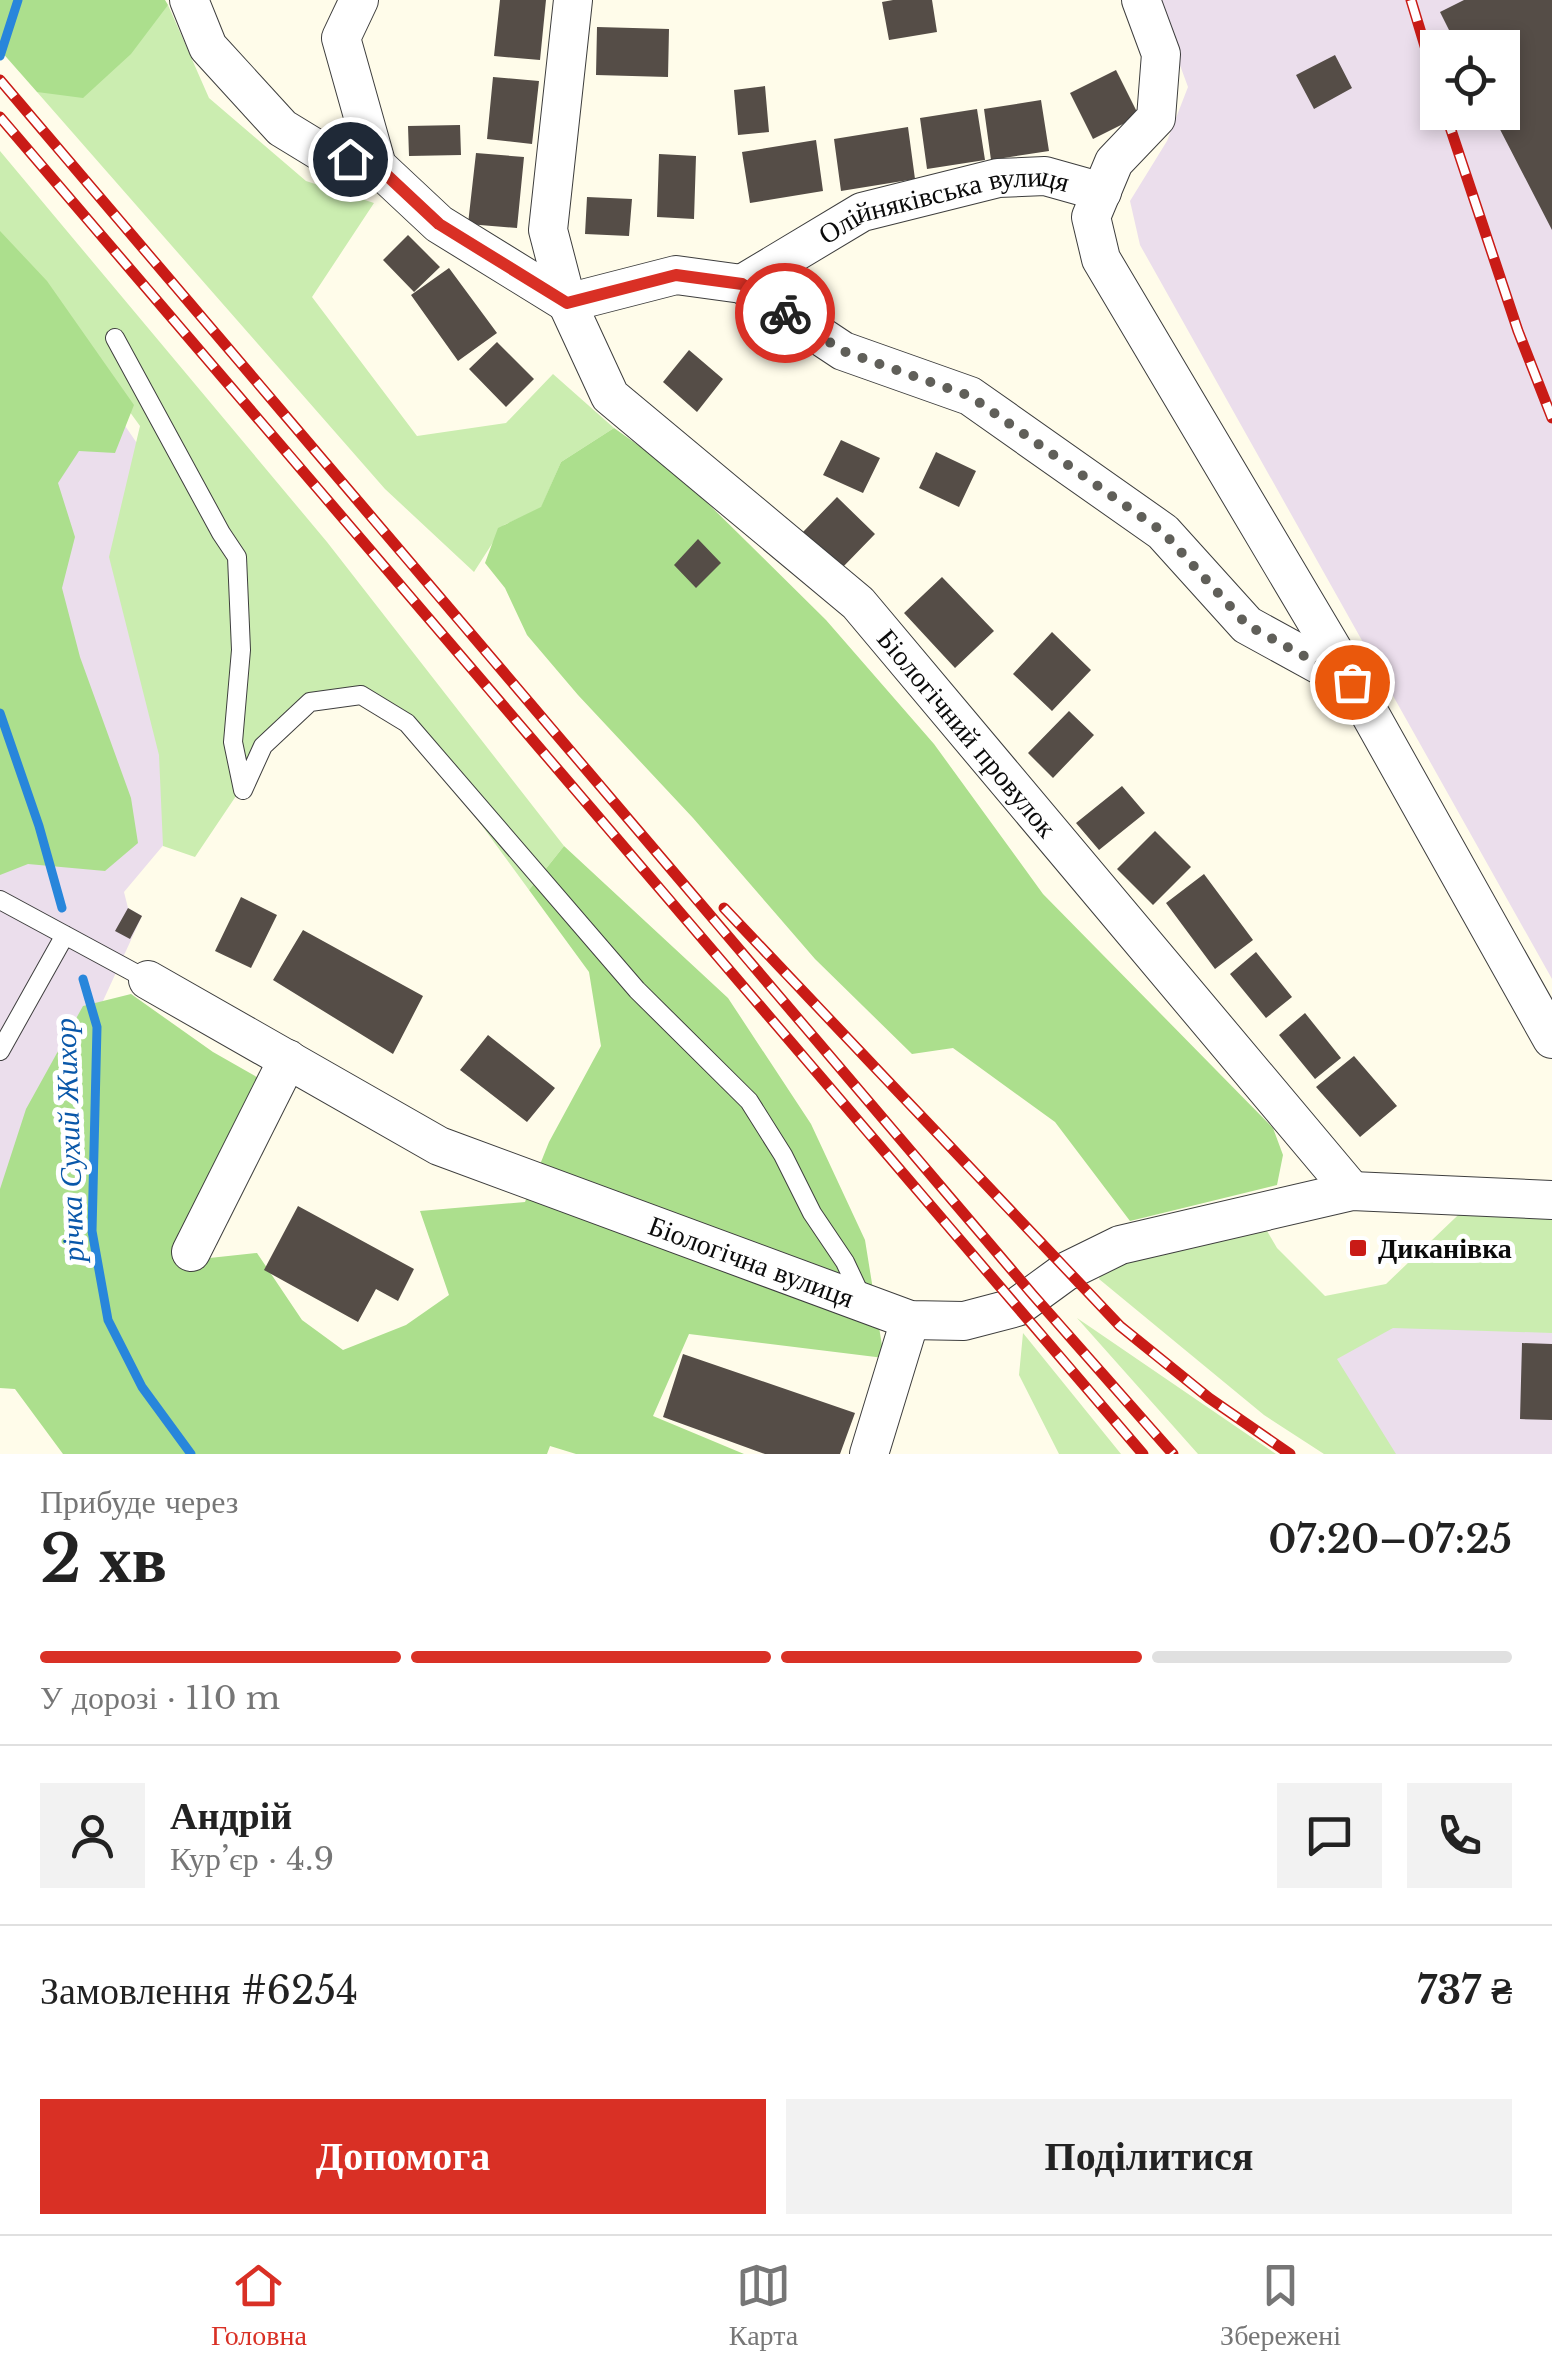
<!DOCTYPE html>
<html lang="uk">
<head>
<meta charset="utf-8">
<style>
	:root { --surface:#fff; --page:#f2f2f2; --text:#222; --muted:#767676; --line:#e0e0e0; --accent:#d93025 }
	body { margin:0; font-family:"Libre Baskerville",serif; background:var(--page); color:var(--text); height:100vh; display:flex; flex-direction:column; font-size:38px; white-space:nowrap }
	* { box-sizing:border-box; margin:0 }
	p { font-size:32px; color:var(--muted) }
	.icon { flex:none; width:55px; height:55px; fill:none; stroke:currentColor; stroke-width:2; stroke-linecap:round; stroke-linejoin:round }
	.map { position:relative; height:1454px; overflow:hidden }
	.sheet { display:flex; flex-direction:column; background:var(--surface); flex:1 }
	.sheet>* { flex:none }
	.fabs { position:absolute; left:1420px; top:30px; display:grid; gap:20px }
	.fabs a { display:grid; place-items:center; width:100px; height:100px; border-radius:0px; background:var(--surface); box-shadow:0 5px 15px #0003; font-size:50px }
	.pin { position:absolute; display:grid; place-items:center; width:85px; height:85px; color:#fff; margin:-42px; border:5px solid #fff; border-radius:50%; box-shadow:0 2px 10px #0007 }
	.courier { position:absolute; display:grid; place-items:center; width:100px; height:100px; margin:-50px; border:8px solid #d93025; border-radius:50%; background:#fff; color:#222; box-shadow:0 2px 12px #0007 }
	.headline em { font-style:normal; font-weight:600 }
	.headline div { display:flex; flex-direction:column-reverse }
	.headline { display:flex; align-items:center; justify-content:space-between; height:170px; padding:0 40px }
	h1 { font-size:65px; font-weight:600; line-height:75px }
	.bar { display:grid; grid-template-columns:repeat(4,1fr); gap:15px 10px; align-content:center; height:120px; padding:0 40px }
	.bar i { height:12px; border-radius:8px; background:var(--line) }
	.bar .active { background:var(--accent) }
	.bar p { grid-column:span 4 }
	.line { display:flex; align-items:center; gap:25px; padding:0 40px; border-top:2px solid var(--line) }
	.line div { flex:1 }
	.round { display:grid; place-items:center; flex:none; width:105px; height:105px; border-radius:0px; background:var(--page) }
	.primary-button { display:flex; gap:20px; margin-top:auto; padding:20px 40px }
	.primary-button a { flex:1; height:115px; border-radius:0px; background:var(--accent); color:#fff; font-size:40px; font-weight:600; line-height:115px; text-align:center }
	.primary-button a+a { background:var(--page); color:var(--text) }
	.tab-bar { display:flex; justify-content:space-around; align-items:center; height:140px; border-top:2px solid var(--line); background:var(--surface); font-size:28px; color:var(--muted) }
	.tab-bar a { display:grid; justify-items:center; gap:5px }
	.tab-bar .active { color:var(--accent) }
	.map>svg:first-child { display:block }
	.industrial { fill:#ebdeec; fill-rule:evenodd }
	.green { fill:#cbedb0 }
	.forest { fill:#acdf8d }
	.lines { fill:none; stroke-linecap:round; stroke-linejoin:round }
	.stream { stroke:#2886db; stroke-width:9 }
	.building { fill:#554d47 }
	.lane-casing { stroke:#3e3e3e; stroke-width:20 }
	.street-casing { stroke:#3e3e3e; stroke-width:40 }
	.lane { stroke:#fff; stroke-width:18 }
	.street { stroke:#fff; stroke-width:38 }
	.rail-casing { stroke:#c91b16; stroke-width:11 }
	.rail { stroke:#fff; stroke-width:8; stroke-dasharray:22; stroke-linecap:butt }
	.done { stroke:#605f59; stroke-width:10; stroke-dasharray:0 18 }
	.route { stroke:#d93025; stroke-width:12 }
	.poi-dot { fill:#c91b16; stroke:#fff; stroke-width:4 }
	.labels { text-anchor:middle; dominant-baseline:central; stroke-width:10; stroke-linejoin:round; paint-order:stroke }
	.street-label { font-size:28px; fill:#0b0b0b; stroke:#fff }
	.poi-label { font-size:28px; font-weight:bold; fill:#0b0b0b; stroke:#fff; text-anchor:start }
	.water-label { font-size:30px; font-style:italic; fill:#0957a9; stroke:#fff }
</style>
</head>
<body>
<div class="map">
<svg width="1552" height="1454" viewBox="0 0 1552 1454">
	<rect width="100%" height="100%" fill="#fffcea"/>
	<path class="industrial" d="M 1156,0 L 1552,0 L 1552,979 L 1140,245 L 1130,201 L 1167,141 L 1188,87 ZM 1438,48 L 1502,48 L 1502,112 L 1438,112 Z
		M 0,256 L 56,324 L 225,573 L 218,780 L 124,892 L 128,908 L 142,916 L 0,1225 Z
		M 1552,1285 L 1552,1454 L 1393,1454 L 1307,1332 Z"/>
	<path class="green" d="M 168,5 L 209,98 L 306,181 L 374,203 L 312,297 L 417,436 L 506,423 L 553,374 L 614,428 L 561,462 L 541,508 L 504,525 L 474,572 L 385,489 L 37,92 Z
		M 0,151 L 327,542 L 564,846 L 529,890 L 407,723 L 361,695 L 310,702 L 281,729 L 195,857 L 163,846 L 159,755 L 109,557 L 140,426 L 0,233 Z
		M 1477,1197 L 1552,1198 L 1552,1333 L 1393,1328 L 1337,1359 L 1396,1454 L 1324,1454 L 1264,1415 L 1099,1279 L 1105,1264 L 1263,1224 L 1277,1248 L 1325,1296 L 1386,1284 Z
		M 1077,1318 L 1276,1454 L 1198,1454 Z
		M 1023,1333 L 1121,1454 L 1059,1454 L 1019,1375 Z"/>
	<path class="forest" d="M 0,0 L 165,0 L 168,5 L 131,54 L 83,98 L 37,92 L 0,50 Z
		M 0,231 L 47,281 L 134,405 L 115,453 L 79,451 L 58,483 L 75,537 L 62,588 L 80,657 L 131,798 L 138,843 L 105,871 L 28,864 L 0,875 Z
		M 614,428 L 676,472 L 826,620 L 934,744 L 1043,894 L 1273,1128 L 1283,1155 L 1277,1185 L 1130,1221 L 1055,1122 L 953,1048 L 912,1054 L 815,959 L 693,818 L 578,695 L 527,635 L 505,588 L 485,563 L 498,528 L 541,507 L 561,462 Z
		M 564,846 L 728,998 L 811,1124 L 865,1240 L 884,1358 L 689,1334 L 653,1416 L 744,1454 L 576,1454 L 550,1446 L 547,1454 L 63,1454 L 15,1389 L 0,1388 L 0,1189 L 26,1109 L 83,1006 L 131,994 L 213,1052 L 262,1080 L 191,1260 L 257,1253 L 302,1320 L 343,1350 L 406,1325 L 449,1295 L 420,1211 L 525,1202 L 549,1142 L 601,1046 L 589,972 L 529,890 Z"/>
	<g class="lines">
		<path class="stream" d="M 0,56 L 18,0
			M 0,713 L 39,826 L 62,908
			M 83,979 L 97,1027 L 92,1231 L 108,1320 L 142,1387 L 191,1454"/>
	</g>
	<path class="building" d="M 500,0 L 546,0 L 540,60 L 494,56 Z
		M 893,0 L 932,0 L 937,32 L 889,40 L 882,2 Z
		M 1464,0 L 1552,0 L 1552,230 L 1491,112 L 1502,112 L 1502,48 L 1458,48 L 1440,12 Z
		M 597,27 L 669,29 L 668,77 L 596,75 Z
		M 1335,55 L 1352,88 L 1314,109 L 1296,75 Z
		M 1116,70 L 1139,116 L 1093,139 L 1070,93 Z
		M 493,77 L 539,81 L 532,144 L 487,139 Z
		M 765,86 L 769,132 L 738,135 L 734,90 Z
		M 1041,100 L 1049,151 L 991,160 L 984,109 Z
		M 977,109 L 985,160 L 927,169 L 920,118 Z
		M 460,125 L 461,155 L 409,156 L 408,126 Z
		M 908,127 L 915,179 L 841,191 L 834,139 Z
		M 816,140 L 823,191 L 750,203 L 742,152 Z
		M 476,153 L 524,157 L 517,228 L 468,224 Z
		M 659,154 L 696,156 L 694,219 L 657,217 Z
		M 587,197 L 632,199 L 629,236 L 585,234 Z
		M 408,235 L 440,267 L 414,292 L 383,260 Z
		M 449,268 L 497,333 L 458,361 L 411,295 Z
		M 497,342 L 534,379 L 506,407 L 469,369 Z
		M 689,350 L 723,379 L 697,412 L 663,382 Z
		M 841,440 L 880,458 L 863,493 L 823,475 Z
		M 936,452 L 976,471 L 959,507 L 919,488 Z
		M 837,497 L 875,534 L 841,569 L 803,532 Z
		M 698,539 L 721,563 L 696,588 L 674,565 Z
		M 942,577 L 994,631 L 955,668 L 904,613 Z
		M 1052,632 L 1091,670 L 1052,711 L 1013,674 Z
		M 1069,711 L 1094,735 L 1053,778 L 1028,753 Z
		M 1122,786 L 1145,813 L 1099,850 L 1076,823 Z
		M 1155,831 L 1191,867 L 1153,905 L 1117,869 Z
		M 1204,874 L 1253,940 L 1215,969 L 1166,903 Z
		M 241,897 L 277,915 L 251,968 L 215,951 Z
		M 128,908 L 142,916 L 130,939 L 115,931 Z
		M 303,930 L 423,996 L 393,1054 L 273,980 Z
		M 1256,952 L 1292,997 L 1266,1018 L 1230,974 Z
		M 1305,1013 L 1341,1058 L 1315,1079 L 1279,1035 Z
		M 488,1035 L 555,1088 L 527,1122 L 460,1070 Z
		M 1354,1056 L 1397,1106 L 1360,1137 L 1316,1087 Z
		M 298,1206 L 414,1269 L 398,1301 L 376,1289 L 358,1322 L 264,1270 Z
		M 1522,1343 L 1552,1344 L 1552,1420 L 1520,1419 Z
		M 683,1354 L 855,1413 L 840,1454 L 765,1454 L 663,1417 Z"/>
	<g class="lines">
		<g class="lane-casing">
			<path id="lane" d="M 115,338 L 221,533 L 237,557 L 241,650 L 233,742 L 243,790
				M 243,790 L 263,746 L 310,702 L 361,695 L 407,723 L 637,990 L 749,1101 L 783,1155 L 812,1213 L 845,1262 L 861,1296
				M 0,900 L 148,980
				M 0,1051 L 65,935"/>
		</g>
		<g class="street-casing">
			<g id="street">
				<path d="M 189,0 L 208,47 L 282,128 L 323,153 L 377,166"/>
				<path d="M 359,0 L 341,38 L 377,166 L 439,224 L 567,303"/>
				<path id="s1" d="M 573,0 L 548,230 L 567,303 L 610,396 L 858,603 L 1352,1191"/>
				<path d="M 1141,0 L 1161,54 L 1156,118 L 1114,162 L 1091,217 L 1101,259 L 1352,682 L 1552,1039"/>
				<path id="s2" d="M 742,284 L 862,212 L 998,178 L 1045,176 L 1102,192"/>
				<path d="M 567,303 L 676,275 L 742,284 L 843,351 L 970,396 L 1163,532 L 1247,625 L 1349,681"/>
				<path id="s3" d="M 148,980 L 439,1146 L 910,1320 L 964,1321 L 1017,1307 L 1065,1272 L 1120,1245 L 1352,1191 L 1552,1200"/>
				<path d="M 191,1252 L 288,1059"/>
				<path d="M 869,1454 L 910,1320"/>
			</g>
		</g>
		<use href="#lane" class="lane"/>
		<use href="#street" class="street"/>
		<g class="rail-casing">
			<path id="rail" d="M 1411,0 L 1438,89
				M 0,80 L 1033,1295 L 1173,1454
				M 1445,112 L 1518,331 L 1552,418
				M 0,117 L 1143,1454
				M 724,908 L 1120,1326 L 1209,1398 L 1290,1454"/>
		</g>
		<use href="#rail" class="rail"/>
	</g>
	<g class="lines">
		<path class="done" d="M 785,313 L 843,351 L 970,396 L 1163,532 L 1247,625 L 1352,682"/>
		<path class="route" d="M 350,159 L 377,166 L 439,224 L 567,303 L 676,275 L 742,284 L 785,313"/>
	</g>
	<rect class="poi-dot" x="1348" y="1238" width="20" height="20" rx="5"/>
	<g class="labels">
		<g class="street-label">
			<text stroke="none"><textPath href="#s2" startOffset="222">Олійняківська вулиця</textPath></text>
			<text stroke="none"><textPath href="#s1" startOffset="902">Біологічний провулок</textPath></text>
			<text stroke="none"><textPath href="#s3" startOffset="668">Біологічна вулиця</textPath></text>
		</g>
		<g class="poi-label">
			<text x="1378" y="1248">Диканівка</text>
		</g>
		<g class="water-label">
			<text transform="translate(69 1140) rotate(-92)">річка Сухий Жихор</text>
		</g>
	</g>
</svg>
<div class="fabs">
<a><svg class="icon" aria-label="locate" viewBox="0 0 24 24"><circle cx="12" cy="12" r="6"/><path d="M12 2v4M12 18v4M2 12h4M18 12h4"/></svg></a>
</div>
<div class="pin" style="left:1352px;top:682px;background:#ea580c"><svg class="icon" aria-label="bag" viewBox="0 0 24 24"><path d="M5 8h14l-1 12H6zM9 8a3 3 0 0 1 6 0"/></svg></div>
<div class="pin" style="left:350px;top:159px;background:#1f2937"><svg class="icon" aria-label="home" viewBox="0 0 24 24"><path d="M3 11l9-7 9 7M6 9v11h12V9"/></svg></div>
<div class="courier" style="left:785px;top:313px"><svg class="icon" aria-label="bike" viewBox="0 0 24 24"><circle cx="6" cy="16" r="4"/><circle cx="18" cy="16" r="4"/><path d="M6 16l4-8h5l3 8M10 8l3 8H6M13 5h3"/></svg></div>
</div>
<section class="sheet">
<div class="headline"><div><h1>2 хв</h1><p>Прибуде через</p></div><em>07:20–07:25</em></div>
<div class="bar"><i class="active"></i><i class="active"></i><i class="active"></i><i></i><p>У дорозі · 110 m</p></div>
<div class="line" style="height:180px"><a class="round"><svg class="icon" aria-label="person" viewBox="0 0 24 24"><circle cx="12" cy="8" r="4"/><path d="M4 21q1-7 8-7t8 7"/></svg></a><div><b>Андрій</b><p>Кур’єр · 4.9</p></div><a class="round"><svg class="icon" aria-label="chat" viewBox="0 0 24 24"><path d="M4 5h16v11H9l-5 4z"/></svg></a><a class="round"><svg class="icon" aria-label="phone" viewBox="0 0 24 24"><path d="M5 4h4l2 5-3 2q2 4 5 5l2-3 5 2v4C11 20 4 13 5 4z"/></svg></a></div>
<div class="line" style="height:130px"><div>Замовлення #6254</div><b>737 ₴</b></div>
<div class="primary-button"><a>Допомога</a><a>Поділитися</a></div>
</section>
<nav class="tab-bar">
<a class="active"><svg class="icon" aria-label="home" viewBox="0 0 24 24"><path d="M3 11l9-7 9 7M6 9v11h12V9"/></svg>Головна</a>
<a><svg class="icon" aria-label="map" viewBox="0 0 24 24"><path d="M3 6l6-2 6 2 6-2v14l-6 2-6-2-6 2zM9 4v14M15 6v14"/></svg>Карта</a>
<a><svg class="icon" aria-label="saved" viewBox="0 0 24 24"><path d="M7 4h10v16l-5-4-5 4z"/></svg>Збережені</a>
</nav>
</body>
</html>
